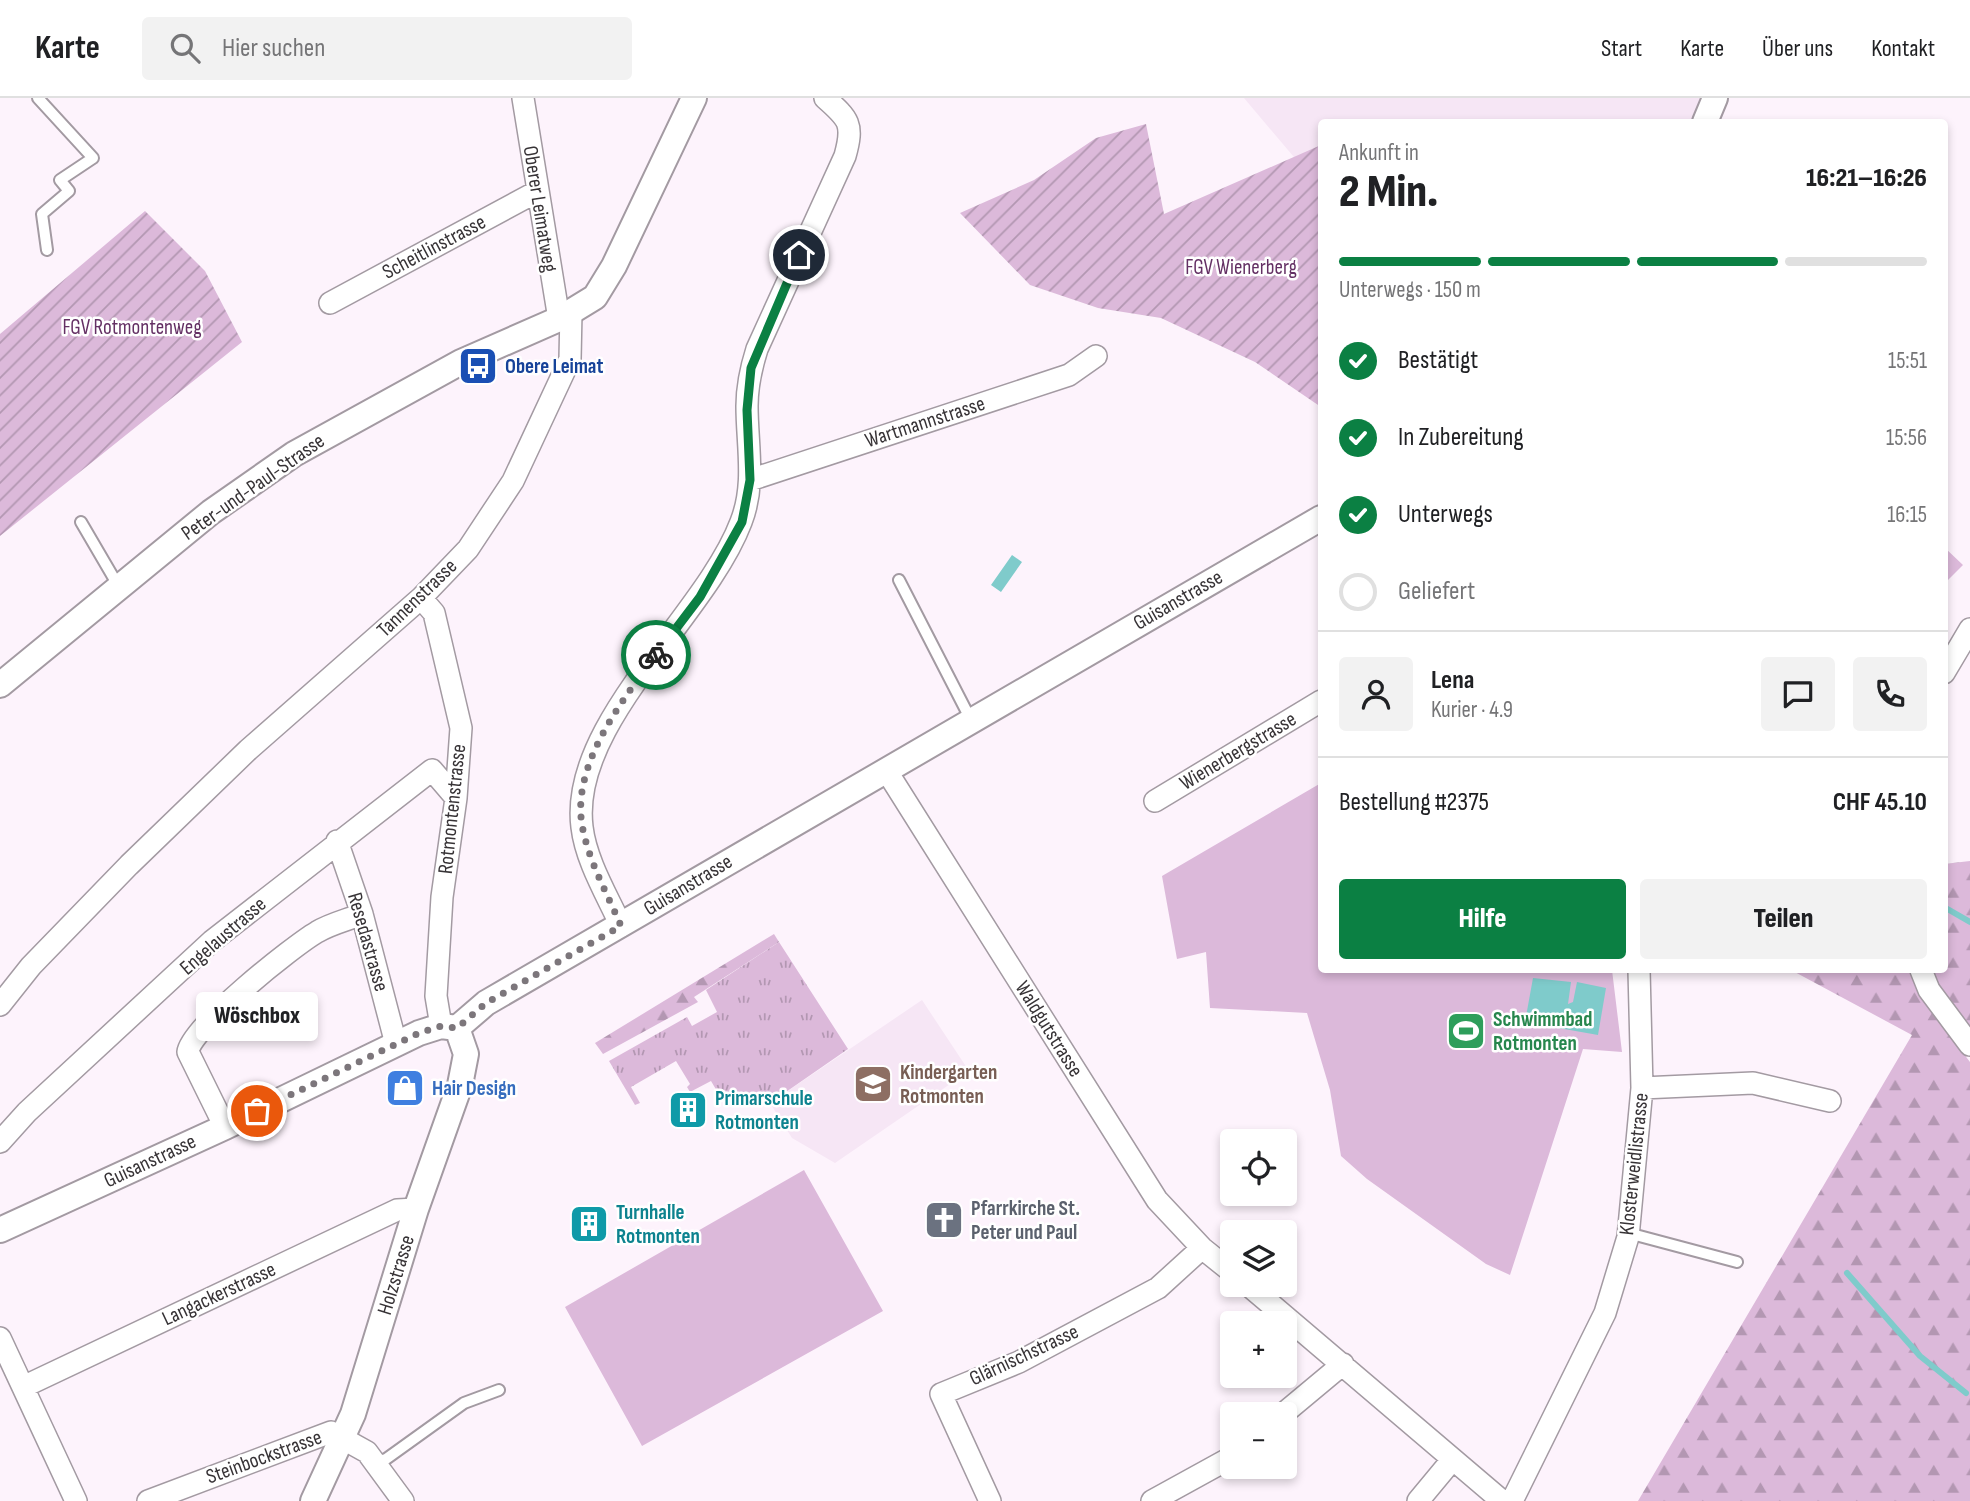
<!DOCTYPE html>
<html lang="de">
<head>
<meta charset="utf-8">
<style>
	:root { --surface:#fff; --page:#f2f2f2; --text:#202124; --muted:#757577; --line:#e0e0e0; --accent:#0b8043 }
	body { margin:0; font-family:"Sofia Sans Condensed",sans-serif; background:var(--page); color:var(--text); height:100vh; display:flex; flex-direction:column; font-size:26px; white-space:nowrap }
	* { box-sizing:border-box; margin:0 }
	p { font-size:23px; color:var(--muted) }
	.icon { flex:none; width:38px; height:38px; fill:none; stroke:currentColor; stroke-width:2; stroke-linecap:round; stroke-linejoin:round }
	.map { position:relative; flex:1; overflow:hidden }
	.sheet { position:absolute; left:1318px; top:21px; width:630px; height:854px; display:flex; flex-direction:column; background:var(--surface); border-radius:7px; box-shadow:0 4px 10px #0003 }
	.sheet>* { flex:none }
	.tools { position:absolute; left:1220px; top:1031px; display:grid; gap:14px }
	.tools a { display:grid; place-items:center; width:77px; height:77px; border-radius:7px; background:var(--surface); box-shadow:0 4px 10px #0003; font-size:35px }
	.pin { position:absolute; display:grid; place-items:center; width:60px; height:60px; color:#fff; margin:-30px; border:4px solid #fff; border-radius:50%; box-shadow:0 2px 7px #0007 }
	.courier { position:absolute; display:grid; place-items:center; width:70px; height:70px; margin:-35px; border:5px solid #0b8043; border-radius:50%; background:#fff; color:#222; box-shadow:0 2px 9px #0007 }
	.bubble { position:absolute; height:49px; border-radius:7px; background:var(--surface); box-shadow:0 4px 10px #0003; font-size:23px; font-weight:800; line-height:49px; text-align:center }
	.headline em { font-style:normal; font-weight:800 }
	.headline div { display:flex; flex-direction:column-reverse }
	.headline { display:flex; align-items:center; justify-content:space-between; height:119px; padding:0 21px }
	h1 { font-size:46px; font-weight:800; line-height:52px }
	.bar { display:grid; grid-template-columns:repeat(4,1fr); gap:10px 7px; align-content:center; height:84px; padding:0 21px }
	.bar i { height:9px; border-radius:5px; background:var(--line) }
	.bar .active { background:var(--accent) }
	.bar p { grid-column:span 4 }
	.line { display:flex; align-items:center; gap:18px; padding:0 21px; border-top:2px solid var(--line) }
	.line div { flex:1 }
	.round { display:grid; place-items:center; flex:none; width:74px; height:74px; border-radius:7px; background:var(--page) }
	ol { padding:0 21px; list-style:none }
	li { display:flex; align-items:center; gap:21px; height:77px }
	li p { margin-inline-start:auto }
	li .icon { padding:7px; border-radius:50%; background:var(--accent); color:#fff; stroke-width:4 }
	li:last-child { color:var(--muted) }
	li i { width:38px; height:38px; border:4px solid var(--line); border-radius:50% }
	.button { display:flex; gap:14px; margin-top:auto; padding:14px 21px }
	.button a { flex:1; height:80px; border-radius:7px; background:var(--accent); color:#fff; font-size:28px; font-weight:800; line-height:80px; text-align:center }
	.button a+a { background:var(--page); color:var(--text) }
	header { display:flex; align-items:center; gap:42px; box-sizing:border-box; height:98px; padding:0 35px; background:var(--surface); border-bottom:2px solid var(--line) }
	header strong { font-size:33px }
	nav { display:flex; gap:38px; margin-inline-start:auto; font-size:24px }
	.search { width:490px; height:63px; background:var(--page); display:flex; align-items:center; gap:18px; box-sizing:border-box; padding:0 24px; border-radius:7px; color:var(--muted); font-size:26px }
	.map>svg:first-child { display:block }
	.built { fill:#f6e6f5 }
	.forest { fill:url(#forest-firs) }
	.park { fill:url(#park-tufts) }
	.garden { fill:url(#garden-furrows) }
	.pitch { fill:#dcb9da }
	.water { fill:#7fcbcb }
	.lines { fill:none; stroke-linecap:round; stroke-linejoin:round }
	.stream { stroke:#7fcbcb; stroke-width:6 }
	.service-casing { stroke:#a39aa2; stroke-width:14 }
	.minor-casing { stroke:#a39aa2; stroke-width:24 }
	.tertiary-casing { stroke:#a39aa2; stroke-width:28 }
	.service { stroke:#fff; stroke-width:10 }
	.minor { stroke:#fff; stroke-width:21 }
	.tertiary { stroke:#fff; stroke-width:24 }
	.done { stroke:#7c767b; stroke-width:7; stroke-dasharray:0 12.6 }
	.route { stroke:#0b8043; stroke-width:9 }
	.labels { text-anchor:middle; dominant-baseline:central; stroke-width:5; stroke-linejoin:round; paint-order:stroke }
	.street-label { font-size:21px; fill:#373336; stroke:#fff }
	.park-label { font-size:21px; fill:#643064; stroke:#fff }
	.transit-label { font-size:21px; font-weight:bold; fill:#164399; stroke:#fff; text-anchor:start }
	.leisure-label { font-size:21px; font-weight:bold; fill:#27864d; stroke:#fff; text-anchor:start }
	.education-label { font-size:21px; font-weight:bold; fill:#785e54; stroke:#fff; text-anchor:start }
	.shop-label { font-size:21px; font-weight:bold; fill:#366cbe; stroke:#fff; text-anchor:start }
	.culture-label { font-size:21px; font-weight:bold; fill:#0d838f; stroke:#fff; text-anchor:start }
	.worship-label { font-size:21px; font-weight:bold; fill:#5b616d; stroke:#fff; text-anchor:start }
</style>
</head>
<body>
<header>
<strong>Karte</strong>
<div class="search"><svg class="icon" aria-label="search" viewBox="0 0 24 24"><circle cx="10" cy="10" r="6"/><path d="M15 15l6 6"/></svg>Hier suchen</div>
<nav><a>Start</a><a>Karte</a><a>Über uns</a><a>Kontakt</a></nav>
</header>
<div class="map">
<svg width="1970" height="1403" viewBox="0 0 1970 1403">
	<defs>
		<pattern id="forest-firs" width="22" height="20" patternUnits="userSpaceOnUse" patternTransform="scale(1.75)"><rect width="22" height="20" fill="#dcb9da"/><path d="M5 1l3.5 6h-7zM16 11l3.5 6h-7z" fill="#b397b2"/></pattern>
		<pattern id="park-tufts" width="24" height="20" patternUnits="userSpaceOnUse" patternTransform="scale(1.75)"><rect width="24" height="20" fill="#dcb9da"/><path d="M3 7l-1-3M5 7V3M7 7l1-3M15 17l-1-3M17 17v-4M19 17l1-3" fill="none" stroke="#b397b2"/></pattern>
		<pattern id="garden-furrows" width="10" height="10" patternUnits="userSpaceOnUse" patternTransform="scale(1.75)"><rect width="10" height="10" fill="#dcb9da"/><path d="M-1 1l2-2M0 10L10 0M9 11l2-2" fill="none" stroke="#b397b2"/></pattern>
	</defs>
	<rect width="100%" height="100%" fill="#fdf3fc"/>
	<path class="built" d="M 1244,0 L 1722,0 L 1708,24 L 1321,24 L 1321,60 L 1304,71 Z
		M 922,902 L 969,973 L 835,1065 L 792,1040 L 770,1005 Z"/>
	<path class="forest" d="M 1970,763 L 1970,937 L 1936,888 L 1930,872 L 1944,872 L 1944,766 Z
		M 774,836 L 779,844 L 694,899 L 698,904 L 603,956 L 595,945 Z
		M 1791,872 L 1910,872 L 1925,905 L 1970,964 L 1970,1403 L 1638,1403 L 1912,937 Z"/>
	<path class="park" d="M 779,844 L 848,951 L 770,1005 L 763,994 L 744,1005 L 738,996 L 724,1005 L 711,983 L 690,994 L 687,989 L 690,986 L 676,963 L 631,989 L 640,1005 L 635,1007 L 609,963 L 687,919 L 692,928 L 717,914 L 706,892 Z"/>
	<path class="garden" d="M 1146,26 L 1164,116 L 1321,47 L 1321,309 L 1255,264 L 1161,220 L 1098,210 L 1030,187 L 960,115 L 1034,82 L 1096,40 Z
		M 145,113 L 205,173 L 242,244 L 0,438 L 0,236 Z"/>
	<path class="pitch" d="M 1944,449 L 1963,467 L 1944,486 Z
		M 1321,685 L 1321,872 L 1612,872 L 1622,954 L 1583,951 L 1510,1177 L 1486,1166 L 1367,1081 L 1341,1058 L 1330,992 L 1307,915 L 1210,910 L 1206,854 L 1177,861 L 1162,778 Z
		M 804,1072 L 883,1213 L 642,1348 L 565,1209 Z"/>
	<path class="water" d="M 1012,457 L 1022,464 L 1001,494 L 991,487 Z
		M 1533,880 L 1571,884 L 1568,906 L 1573,904 L 1577,884 L 1606,890 L 1598,937 L 1525,924 Z"/>
	<g class="lines">
		<path class="stream" d="M 1944,809 L 1970,824
			M 1847,1175 L 1920,1258 L 1966,1295"/>
		<g class="service-casing">
			<path id="service" d="M 38,0 L 93,60 L 60,82 L 69,93 L 42,116 L 47,152
				M 81,424 L 119,489
				M 899,482 L 971,622
				M 1628,1135 L 1737,1164
				M 375,1364 L 386,1361 L 464,1305 L 499,1292"/>
		</g>
		<g class="minor-casing">
			<path id="minor" d="M 523,0 L 559,221
				M 330,205 L 538,93
				M 750,382 L 1069,277 L 1096,258
				M 421,500 L 434,515 L 461,630 L 456,700 L 442,799 L 436,898 L 441,928
				M 1944,575 L 1970,531
				M 886,672 L 1157,1102 L 1202,1150 L 1232,1174
				M 1155,703 L 1321,603
				M 337,743 L 362,816 L 396,946
				M 621,828 C 607,797 586,763 582,729 C 569,625 705,519 741,424 C 756,386 747,347 747,308 C 747,288 751,270 757,251 L 845,58 C 854,26 849,21 825,0
				M 1921,872 L 1929,892 L 1970,947
				M 0,907 L 31,868 L 129,767 L 248,652 L 421,500 L 468,451 L 513,383 L 570,261 L 571,214
				M 1642,990 L 1753,985 L 1830,1003
				M 225,1029 L 188,954 C 190,930 293,848 317,834 C 330,826 347,822 362,816
				M 0,1044 L 27,1014 L 212,843 L 432,672 L 456,700
				M 1247,1186 L 1502,1403
				M 0,1240 L 76,1403
				M 23,1289 L 397,1112 L 416,1111
				M 1283,1316 L 1343,1266
				M 148,1403 L 331,1334 L 367,1354 L 403,1403
				M 990,1403 L 941,1296 L 1019,1264 L 1158,1190 L 1202,1150
				M 1152,1403 L 1232,1359
				M 1418,1403 L 1452,1362
				M 1512,1403 L 1605,1215 L 1628,1139 L 1642,990 L 1639,872"/>
		</g>
		<g class="tertiary-casing">
			<path id="tertiary" d="M 1705,24 L 1715,0
				M 0,587 L 211,414 L 294,356 L 461,264 L 559,221 L 595,199 L 614,168 L 694,0
				M 457,930 L 486,905 L 1321,420
				M 0,1132 L 225,1029 L 419,935 L 441,928 L 457,930
				M 313,1403 L 353,1316 L 416,1111 L 460,987 L 466,956 L 457,930"/>
		</g>
		<use href="#service" class="service"/>
		<use href="#minor" class="minor"/>
		<use href="#tertiary" class="tertiary"/>
	</g>
	<g class="lines">
		<path class="done" d="M 257,1013 L 419,935 L 441,928 L 457,930 L 486,905 L 621,828 C 608,797 590,766 583,732 C 569,670 621,604 656,557"/>
		<path class="route" d="M 656,557 L 700,499 L 742,424 L 750,382 L 747,312 L 751,270 L 799,157"/>
	</g>
	<defs>
		<g id="bus-square" transform="scale(2.0125)"><rect x="-9" y="-9" width="18" height="18" rx="4" fill="#1a4fb4" stroke="#fff"/><path d="M-5-6H5V4H4V6H2V4H-2V6H-4V4H-5ZM-3.5-4V0h7V-4ZM-3.5 1.2v1.5H-2V1.2ZM2 1.2v1.5H3.5V1.2Z" fill="#fff"/></g>
		<g id="stadium-square" transform="scale(2.0125)"><rect x="-9" y="-9" width="18" height="18" rx="4" fill="#2e9e5b" stroke="#fff"/><path d="M0-5a6.5 5 0 1 0 0 10a6.5 5 0 1 0 0-10ZM-3.5-1.8h7v3.6h-7Z" fill="#fff"/></g>
		<g id="school-square" transform="scale(2.0125)"><rect x="-9" y="-9" width="18" height="18" rx="4" fill="#8d6e63" stroke="#fff"/><path d="M0-5L7-2L0 1L-7-2ZM-4 1L0 2.5L4 1V4Q0 6-4 4Z" fill="#fff"/></g>
		<g id="shop-square" transform="scale(2.0125)"><rect x="-9" y="-9" width="18" height="18" rx="4" fill="#3f7fe0" stroke="#fff"/><path d="M-5-2.5h2.3a2.7 3.5 0 0 1 5.4 0H5L5.5 6h-11ZM-1.5-2.5h3a1.5 2.3 0 0 0-3 0Z" fill="#fff"/></g>
		<g id="building-square" transform="scale(2.0125)"><rect x="-9" y="-9" width="18" height="18" rx="4" fill="#0f9aa8" stroke="#fff"/><path d="M-4-6H4V6H1V3H-1V6H-4ZM-2.5-4.3h1.7v1.8h-1.7ZM.8-4.3h1.7v1.8H.8ZM-2.5-1h1.7V.8h-1.7ZM.8-1h1.7V.8H.8Z" fill="#fff"/></g>
		<g id="church-square" transform="scale(2.0125)"><rect x="-9" y="-9" width="18" height="18" rx="4" fill="#6b7280" stroke="#fff"/><path d="M-1.2-6h2.4v3.5h3.3v2.4h-3.3V6h-2.4V-.1h-3.3v-2.4h3.3Z" fill="#fff"/></g>
	</defs>
	<g fill-rule="evenodd">
		<use href="#bus-square" x="478" y="268"/>
		<use href="#stadium-square" x="1466" y="933"/>
		<use href="#school-square" x="873" y="986"/>
		<use href="#shop-square" x="405" y="990"/>
		<use href="#building-square" x="688" y="1012"/>
		<use href="#church-square" x="944" y="1122"/>
		<use href="#building-square" x="589" y="1126"/>
	</g>
	<g class="labels">
		<g class="street-label">
			<text transform="translate(540 111) rotate(81)">Oberer Leimatweg</text>
			<text transform="translate(434 149) rotate(-28)">Scheitlinstrasse</text>
			<text transform="translate(925 324) rotate(-18)">Wartmannstrasse</text>
			<text transform="translate(253 389) rotate(-35)">Peter-und-Paul-Strasse</text>
			<text transform="translate(417 500) rotate(-44)">Tannenstrasse</text>
			<text transform="translate(1178 502) rotate(-30)">Guisanstrasse</text>
			<text transform="translate(1238 653) rotate(-31)">Wienerbergstrasse</text>
			<text transform="translate(452 711) rotate(-84)">Rotmontenstrasse</text>
			<text transform="translate(688 787) rotate(-31)">Guisanstrasse</text>
			<text transform="translate(223 838) rotate(-41)">Engelaustrasse</text>
			<text transform="translate(368 844) rotate(74)">Resedastrasse</text>
			<text transform="translate(1049 931) rotate(58)">Waldgutstrasse</text>
			<text transform="translate(150 1063) rotate(-25)">Guisanstrasse</text>
			<text transform="translate(1634 1066) rotate(-84)">Klosterweidlistrasse</text>
			<text transform="translate(396 1177) rotate(-73)">Holzstrasse</text>
			<text transform="translate(219 1196) rotate(-25)">Langackerstrasse</text>
			<text transform="translate(1024 1257) rotate(-25)">Glärnischstrasse</text>
			<text transform="translate(264 1359) rotate(-20)">Steinbockstrasse</text>
		</g>
		<g class="park-label">
			<text x="1241" y="169">FGV Wienerberg</text>
			<text x="132" y="229">FGV Rotmontenweg</text>
		</g>
		<g class="transit-label">
			<text x="505" y="268">Obere Leimat</text>
		</g>
		<g class="leisure-label">
			<text x="1493" y="921">Schwimmbad<tspan x="1493" dy="24">Rotmonten</tspan></text>
		</g>
		<g class="education-label">
			<text x="900" y="974">Kindergarten<tspan x="900" dy="24">Rotmonten</tspan></text>
		</g>
		<g class="shop-label">
			<text x="432" y="990">Hair Design</text>
		</g>
		<g class="culture-label">
			<text x="715" y="1000">Primarschule<tspan x="715" dy="24">Rotmonten</tspan></text>
			<text x="616" y="1114">Turnhalle<tspan x="616" dy="24">Rotmonten</tspan></text>
		</g>
		<g class="worship-label">
			<text x="971" y="1110">Pfarrkirche St.<tspan x="971" dy="24">Peter und Paul</tspan></text>
		</g>
	</g>
</svg>
<div class="tools">
<a><svg class="icon" aria-label="locate" viewBox="0 0 24 24"><circle cx="12" cy="12" r="6"/><path d="M12 2v4M12 18v4M2 12h4M18 12h4"/></svg></a>
<a><svg class="icon" aria-label="layers" viewBox="0 0 24 24"><path d="M12 4l9 5-9 5-9-5zM3 14l9 5 9-5"/></svg></a>
<a>+</a>
<a>−</a>
</div>
<div class="pin" style="left:257px;top:1013px;background:#ea580c"><svg class="icon" aria-label="bag" viewBox="0 0 24 24"><path d="M5 8h14l-1 12H6zM9 8a3 3 0 0 1 6 0"/></svg></div>
<div class="pin" style="left:799px;top:157px;background:#1f2937"><svg class="icon" aria-label="home" viewBox="0 0 24 24"><path d="M3 11l9-7 9 7M6 9v11h12V9"/></svg></div>
<div class="courier" style="left:656px;top:557px"><svg class="icon" aria-label="bike" viewBox="0 0 24 24"><circle cx="6" cy="16" r="4"/><circle cx="18" cy="16" r="4"/><path d="M6 16l4-8h5l3 8M10 8l3 8H6M13 5h3"/></svg></div>
<div class="bubble" style="left:196px;top:894px;width:122px">Wöschbox</div>
<section class="sheet">
<div class="headline"><div><h1>2 Min.</h1><p>Ankunft in</p></div><em>16:21–16:26</em></div>
<div class="bar"><i class="active"></i><i class="active"></i><i class="active"></i><i></i><p>Unterwegs · 150 m</p></div>
<ol>
<li><svg class="icon" aria-label="check" viewBox="0 0 24 24"><path d="M5 12l5 5 9-10"/></svg>Bestätigt<p>15:51</p></li>
<li><svg class="icon" aria-label="check" viewBox="0 0 24 24"><path d="M5 12l5 5 9-10"/></svg>In Zubereitung<p>15:56</p></li>
<li><svg class="icon" aria-label="check" viewBox="0 0 24 24"><path d="M5 12l5 5 9-10"/></svg>Unterwegs<p>16:15</p></li>
<li><i></i>Geliefert</li>
</ol>
<div class="line" style="height:126px"><a class="round"><svg class="icon" aria-label="person" viewBox="0 0 24 24"><circle cx="12" cy="8" r="4"/><path d="M4 21q1-7 8-7t8 7"/></svg></a><div><b>Lena</b><p>Kurier · 4.9</p></div><a class="round"><svg class="icon" aria-label="chat" viewBox="0 0 24 24"><path d="M4 5h16v11H9l-5 4z"/></svg></a><a class="round"><svg class="icon" aria-label="phone" viewBox="0 0 24 24"><path d="M5 4h4l2 5-3 2q2 4 5 5l2-3 5 2v4C11 20 4 13 5 4z"/></svg></a></div>
<div class="line" style="height:91px"><div>Bestellung #2375</div><b>CHF 45.10</b></div>
<div class="button"><a>Hilfe</a><a>Teilen</a></div>
</section>
</div>
</body>
</html>
